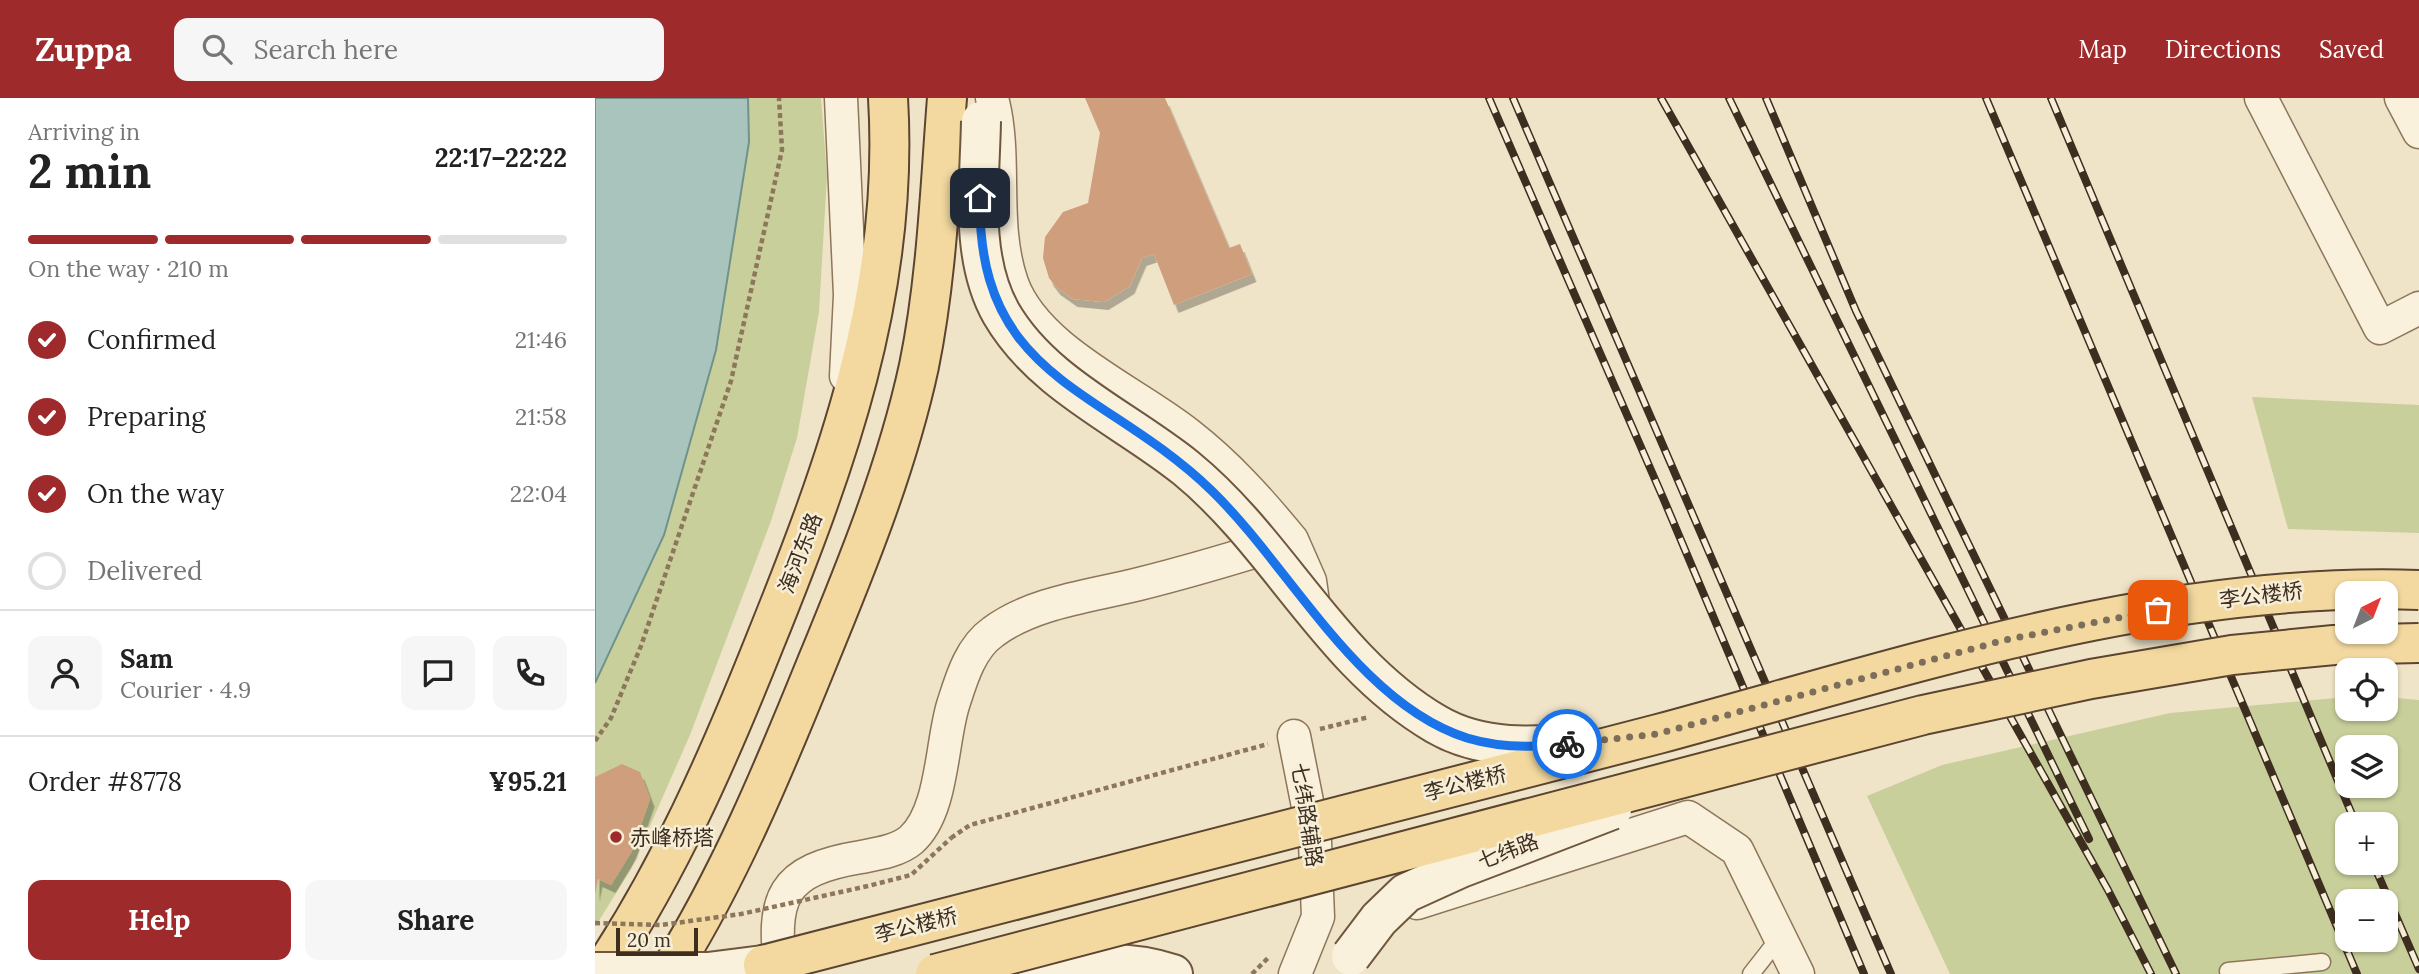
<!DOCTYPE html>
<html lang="en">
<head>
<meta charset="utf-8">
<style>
	:root { --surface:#fff; --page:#f6f6f6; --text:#222; --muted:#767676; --line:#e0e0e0; --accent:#9e2a2b }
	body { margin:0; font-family:Lora,"Noto Sans SC",serif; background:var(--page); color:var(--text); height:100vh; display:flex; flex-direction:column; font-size:26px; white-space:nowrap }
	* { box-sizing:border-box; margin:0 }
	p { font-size:23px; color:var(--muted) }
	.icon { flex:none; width:38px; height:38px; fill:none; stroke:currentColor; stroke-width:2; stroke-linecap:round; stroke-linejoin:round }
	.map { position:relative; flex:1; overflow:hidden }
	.side { display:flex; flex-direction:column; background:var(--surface); width:595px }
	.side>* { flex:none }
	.needle { width:46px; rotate:42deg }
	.tools { position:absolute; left:1740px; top:483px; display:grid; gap:14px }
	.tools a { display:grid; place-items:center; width:63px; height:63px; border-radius:14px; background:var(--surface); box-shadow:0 2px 5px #0004; font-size:35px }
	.scale { position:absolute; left:21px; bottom:18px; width:82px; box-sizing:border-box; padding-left:7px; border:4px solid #3d2e20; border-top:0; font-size:19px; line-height:24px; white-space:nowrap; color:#3d2e20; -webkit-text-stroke:5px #f7eed8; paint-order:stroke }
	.pin { position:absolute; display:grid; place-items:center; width:60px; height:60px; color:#fff; margin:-30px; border-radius:14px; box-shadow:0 4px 10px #0006 }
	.courier { position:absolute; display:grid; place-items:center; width:70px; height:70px; margin:-35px; border:5px solid #1a73e8; border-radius:50%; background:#fff; color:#222; box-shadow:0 2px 9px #0007 }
	.overview em { font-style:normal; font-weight:800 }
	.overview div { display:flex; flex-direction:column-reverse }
	.overview { display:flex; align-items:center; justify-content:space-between; height:119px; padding:0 28px }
	h1 { font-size:46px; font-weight:800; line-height:52px }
	.bar { display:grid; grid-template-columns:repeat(4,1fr); gap:10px 7px; align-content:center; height:84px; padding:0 28px }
	.bar i { height:9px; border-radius:5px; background:var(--line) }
	.bar .active { background:var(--accent) }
	.bar p { grid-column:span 4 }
	.line { display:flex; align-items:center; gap:18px; padding:0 28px; border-top:2px solid var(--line) }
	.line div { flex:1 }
	.round { display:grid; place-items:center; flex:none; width:74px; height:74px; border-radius:14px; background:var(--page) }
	ol { padding:0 28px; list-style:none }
	li { display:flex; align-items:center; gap:21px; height:77px }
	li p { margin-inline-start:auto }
	li .icon { padding:7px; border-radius:50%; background:var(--accent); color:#fff; stroke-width:4 }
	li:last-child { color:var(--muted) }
	li i { width:38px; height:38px; border:4px solid var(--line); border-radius:50% }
	.button { display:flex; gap:14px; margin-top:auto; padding:14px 28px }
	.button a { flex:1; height:80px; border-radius:14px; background:var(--accent); color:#fff; font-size:28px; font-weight:800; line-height:80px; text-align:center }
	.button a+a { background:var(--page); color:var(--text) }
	header { display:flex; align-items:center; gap:42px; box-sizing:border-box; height:98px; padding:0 35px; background:var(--accent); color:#fff }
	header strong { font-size:33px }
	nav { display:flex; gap:38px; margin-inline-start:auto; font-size:24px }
	.search { width:490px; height:63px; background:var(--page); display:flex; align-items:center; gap:18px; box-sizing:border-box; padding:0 24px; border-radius:14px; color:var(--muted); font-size:26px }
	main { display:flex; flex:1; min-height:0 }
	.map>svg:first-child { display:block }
	.green { fill:#c9cf9b; fill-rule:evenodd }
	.water { fill:#a9c4bc; stroke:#6f938a; stroke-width:2 }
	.building { fill:#cf9f7d; filter:url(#shadow) }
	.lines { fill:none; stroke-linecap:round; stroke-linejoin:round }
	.lane-casing { stroke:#8d765c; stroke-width:19 }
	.street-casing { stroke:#8d765c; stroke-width:35 }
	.secondary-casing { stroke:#6f573f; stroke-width:42 }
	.primary-casing { stroke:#5b4430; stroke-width:42 }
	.path { stroke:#8d765c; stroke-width:4.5; stroke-dasharray:5 3.5; stroke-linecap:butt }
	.lane { stroke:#faf1dc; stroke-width:16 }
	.street { stroke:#faf1dc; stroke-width:32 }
	.secondary { stroke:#faf1dc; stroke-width:38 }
	.primary { stroke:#f3d9a0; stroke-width:38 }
	.rail-casing { stroke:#3d2e20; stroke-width:8 }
	.rail { stroke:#f7eed8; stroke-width:5; stroke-dasharray:16; stroke-linecap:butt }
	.secondary-bridge-casing { stroke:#6f573f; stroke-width:42; stroke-linecap:butt }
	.primary-bridge-casing { stroke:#5b4430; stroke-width:42; stroke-linecap:butt }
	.path-bridge { stroke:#8d765c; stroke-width:4.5; stroke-dasharray:5 3.5; stroke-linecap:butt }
	.secondary-bridge { stroke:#faf1dc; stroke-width:38 }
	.primary-bridge { stroke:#f3d9a0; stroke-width:38 }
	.done { stroke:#7c6e5b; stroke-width:7; stroke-dasharray:0 12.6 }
	.route { stroke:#1a73e8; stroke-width:9 }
	.poi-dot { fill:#9e2a2b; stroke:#f7eed8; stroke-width:2.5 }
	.labels { text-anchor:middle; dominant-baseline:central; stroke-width:5; stroke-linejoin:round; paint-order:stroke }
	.street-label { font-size:21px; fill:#3d2e20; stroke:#f7eed8 }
	.poi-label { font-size:21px; fill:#3d2e20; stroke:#f7eed8; text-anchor:start }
</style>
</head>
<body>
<header>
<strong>Zuppa</strong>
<div class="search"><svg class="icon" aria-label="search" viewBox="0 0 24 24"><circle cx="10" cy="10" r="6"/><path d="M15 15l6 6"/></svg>Search here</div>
<nav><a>Map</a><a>Directions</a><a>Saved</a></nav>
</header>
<main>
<section class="side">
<div class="overview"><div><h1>2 min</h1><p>Arriving in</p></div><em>22:17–22:22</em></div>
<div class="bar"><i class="active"></i><i class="active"></i><i class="active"></i><i></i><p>On the way · 210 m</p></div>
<ol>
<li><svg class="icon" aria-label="check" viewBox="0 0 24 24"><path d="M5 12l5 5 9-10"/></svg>Confirmed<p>21:46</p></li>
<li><svg class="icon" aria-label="check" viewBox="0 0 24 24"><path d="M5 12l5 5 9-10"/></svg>Preparing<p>21:58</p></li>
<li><svg class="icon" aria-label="check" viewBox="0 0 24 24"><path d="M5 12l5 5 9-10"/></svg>On the way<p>22:04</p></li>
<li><i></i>Delivered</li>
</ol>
<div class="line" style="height:126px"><a class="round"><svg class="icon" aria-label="person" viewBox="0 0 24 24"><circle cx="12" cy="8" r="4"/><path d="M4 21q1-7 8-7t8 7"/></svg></a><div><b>Sam</b><p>Courier · 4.9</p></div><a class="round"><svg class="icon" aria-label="chat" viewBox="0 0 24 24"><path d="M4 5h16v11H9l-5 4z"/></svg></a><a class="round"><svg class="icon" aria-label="phone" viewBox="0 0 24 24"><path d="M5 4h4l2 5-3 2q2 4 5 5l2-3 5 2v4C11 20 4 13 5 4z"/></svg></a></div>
<div class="line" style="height:91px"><div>Order #8778</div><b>¥95.21</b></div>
<div class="button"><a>Help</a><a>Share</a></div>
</section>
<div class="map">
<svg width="1824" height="876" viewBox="0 0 1824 876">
	<defs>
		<filter id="shadow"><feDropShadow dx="4.5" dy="8" stdDeviation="0" flood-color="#0004"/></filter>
	</defs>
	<rect width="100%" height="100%" fill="#f0e4c8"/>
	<path class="green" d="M 0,0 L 226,0 L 232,78 L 224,214 L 202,340 L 176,423 L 95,637 L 36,771 L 0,829 Z
		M 1657,299 L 1824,307 L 1824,435 L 1693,431 Z
		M 1752,599 L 1752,611 L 1790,611 L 1790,599 L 1824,602 L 1824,876 L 1355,876 L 1272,698 L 1347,667 L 1575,615 ZM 1752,649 L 1790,649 L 1790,688 L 1752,688 ZM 1752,726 L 1790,726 L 1790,765 L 1752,765 ZM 1752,803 L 1790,803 L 1790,842 L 1752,842 Z"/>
	<path class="water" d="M 0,0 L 153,0 L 154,44 L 121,252 L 69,437 L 0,585 Z"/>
	<path class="building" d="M 490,0 L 570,0 L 634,150 L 645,146 L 657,176 L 579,207 L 559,156 L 547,160 L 535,188 L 509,204 L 478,201 L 461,189 L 454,180 L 448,160 L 450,139 L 468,114 L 493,105 L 505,35 Z
		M 27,666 L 45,674 L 55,701 L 37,753 L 16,787 L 3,781 L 0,796 L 0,679 Z"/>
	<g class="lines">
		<g class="lane-casing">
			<path id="lane" d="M 1633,873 L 1727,864
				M 1156,876 L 1185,839"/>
		</g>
		<g class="street-casing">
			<path id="street" d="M 246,0 L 255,197 L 251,278
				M 397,0 C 413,60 396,124 417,185 C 441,252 539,293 593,336 C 633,367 665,403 697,442
				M 1666,0 L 1785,230 L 1824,210
				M 1806,0 L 1824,34
				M 699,638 L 720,744 L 723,819 L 700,876
				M 822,805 L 1093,719 L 1142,752 L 1203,876
				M 186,876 C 176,799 186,772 266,759 C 282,756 303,753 316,742 C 348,714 346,646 358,607 C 366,582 375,550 398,534 C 438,504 496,498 544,486 C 596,473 646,458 697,442 L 715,483 L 719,511"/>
		</g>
		<g class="secondary-casing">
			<path id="secondary" d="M 435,876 C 489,867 524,859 578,876"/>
		</g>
		<g class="primary-casing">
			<path id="primary" d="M 5,876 C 74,773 123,661 169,546 C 241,368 305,195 293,0
				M 73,876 C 134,779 178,673 221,567 C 261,470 302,370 324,268 C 342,180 345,89 352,0"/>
		</g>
		<path class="path" d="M 725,631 L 774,619
			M 0,643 L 16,620 L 46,548 L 136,283 L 187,52 L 184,0
			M 356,740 L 375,727 L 673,646
			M 657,876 L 675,858"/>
		<use href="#lane" class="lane"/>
		<use href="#street" class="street"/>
		<use href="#secondary" class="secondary"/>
		<use href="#primary" class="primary"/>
		<g class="rail-casing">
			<path id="rail" d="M 894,0 L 1069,402 L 1269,876
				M 918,0 L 1296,876
				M 1066,0 L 1513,792 L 1556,876
				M 1134,0 L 1494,741
				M 1171,0 L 1261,213 L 1581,876
				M 1391,0 L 1762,876
				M 1456,0 L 1761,726
				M 1778,765 L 1824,871"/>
		</g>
		<use href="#rail" class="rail"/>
		<g class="secondary-bridge-casing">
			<path id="secondary-bridge" d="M 386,23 C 385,85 374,158 406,215 C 447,286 529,320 591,370 C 684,446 735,564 841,626 C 887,653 939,649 990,644
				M 756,858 L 784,821 L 811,795 L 866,770 L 1017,712
				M 0,874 L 113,874 L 168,867"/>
		</g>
		<g class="primary-bridge-casing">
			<path id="primary-bridge" d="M 168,867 C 466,790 765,715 1063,636 C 1311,569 1563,483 1824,492
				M 340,876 L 1328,617 L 1496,581 L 1637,557 L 1739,547 L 1824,545"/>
		</g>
		<path class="path-bridge" d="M 0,825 L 66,827 L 146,816 L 273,788 L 316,777 L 356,740"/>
		<use href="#secondary-bridge" class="secondary-bridge"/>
		<use href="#primary-bridge" class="primary-bridge"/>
	</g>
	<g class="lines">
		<path class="done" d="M 972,646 L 1062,636 L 1410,542 L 1563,512"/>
		<path class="route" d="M 385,100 C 382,284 509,288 617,393 C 696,470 763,605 872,640 C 905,650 938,650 972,646"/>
	</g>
	<circle class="poi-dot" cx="21" cy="739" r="7"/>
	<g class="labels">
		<g class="street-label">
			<text transform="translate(205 455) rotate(-69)">海河东路</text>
			<text transform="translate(1666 497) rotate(-7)">李公楼桥</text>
			<text transform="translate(870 685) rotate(-14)">李公楼桥</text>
			<text transform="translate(712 717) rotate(81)">七纬路辅路</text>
			<text transform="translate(913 753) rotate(-21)">七纬路</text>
			<text transform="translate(321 827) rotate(-14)">李公楼桥</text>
		</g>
		<g class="poi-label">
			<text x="35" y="739">赤峰桥塔</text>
		</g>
	</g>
</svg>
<div class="tools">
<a><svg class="needle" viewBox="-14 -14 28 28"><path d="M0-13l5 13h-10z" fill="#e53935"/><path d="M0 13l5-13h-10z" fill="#767676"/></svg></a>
<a><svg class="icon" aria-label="locate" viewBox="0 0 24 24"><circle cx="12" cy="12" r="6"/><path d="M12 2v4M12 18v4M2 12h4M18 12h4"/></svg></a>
<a><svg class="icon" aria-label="layers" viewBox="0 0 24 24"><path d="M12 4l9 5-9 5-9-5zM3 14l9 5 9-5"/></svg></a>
<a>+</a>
<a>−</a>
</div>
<div class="scale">20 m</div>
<div class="pin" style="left:1563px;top:512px;background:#ea580c"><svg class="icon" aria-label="bag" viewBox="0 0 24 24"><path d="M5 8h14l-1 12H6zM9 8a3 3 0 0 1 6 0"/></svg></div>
<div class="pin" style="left:385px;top:100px;background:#1f2937"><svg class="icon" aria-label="home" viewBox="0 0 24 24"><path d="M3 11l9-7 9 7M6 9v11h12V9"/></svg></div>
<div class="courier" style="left:972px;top:646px"><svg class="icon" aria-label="bike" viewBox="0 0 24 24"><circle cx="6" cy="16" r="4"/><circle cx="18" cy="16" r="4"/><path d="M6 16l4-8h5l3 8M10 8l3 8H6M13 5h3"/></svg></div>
</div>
</main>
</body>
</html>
